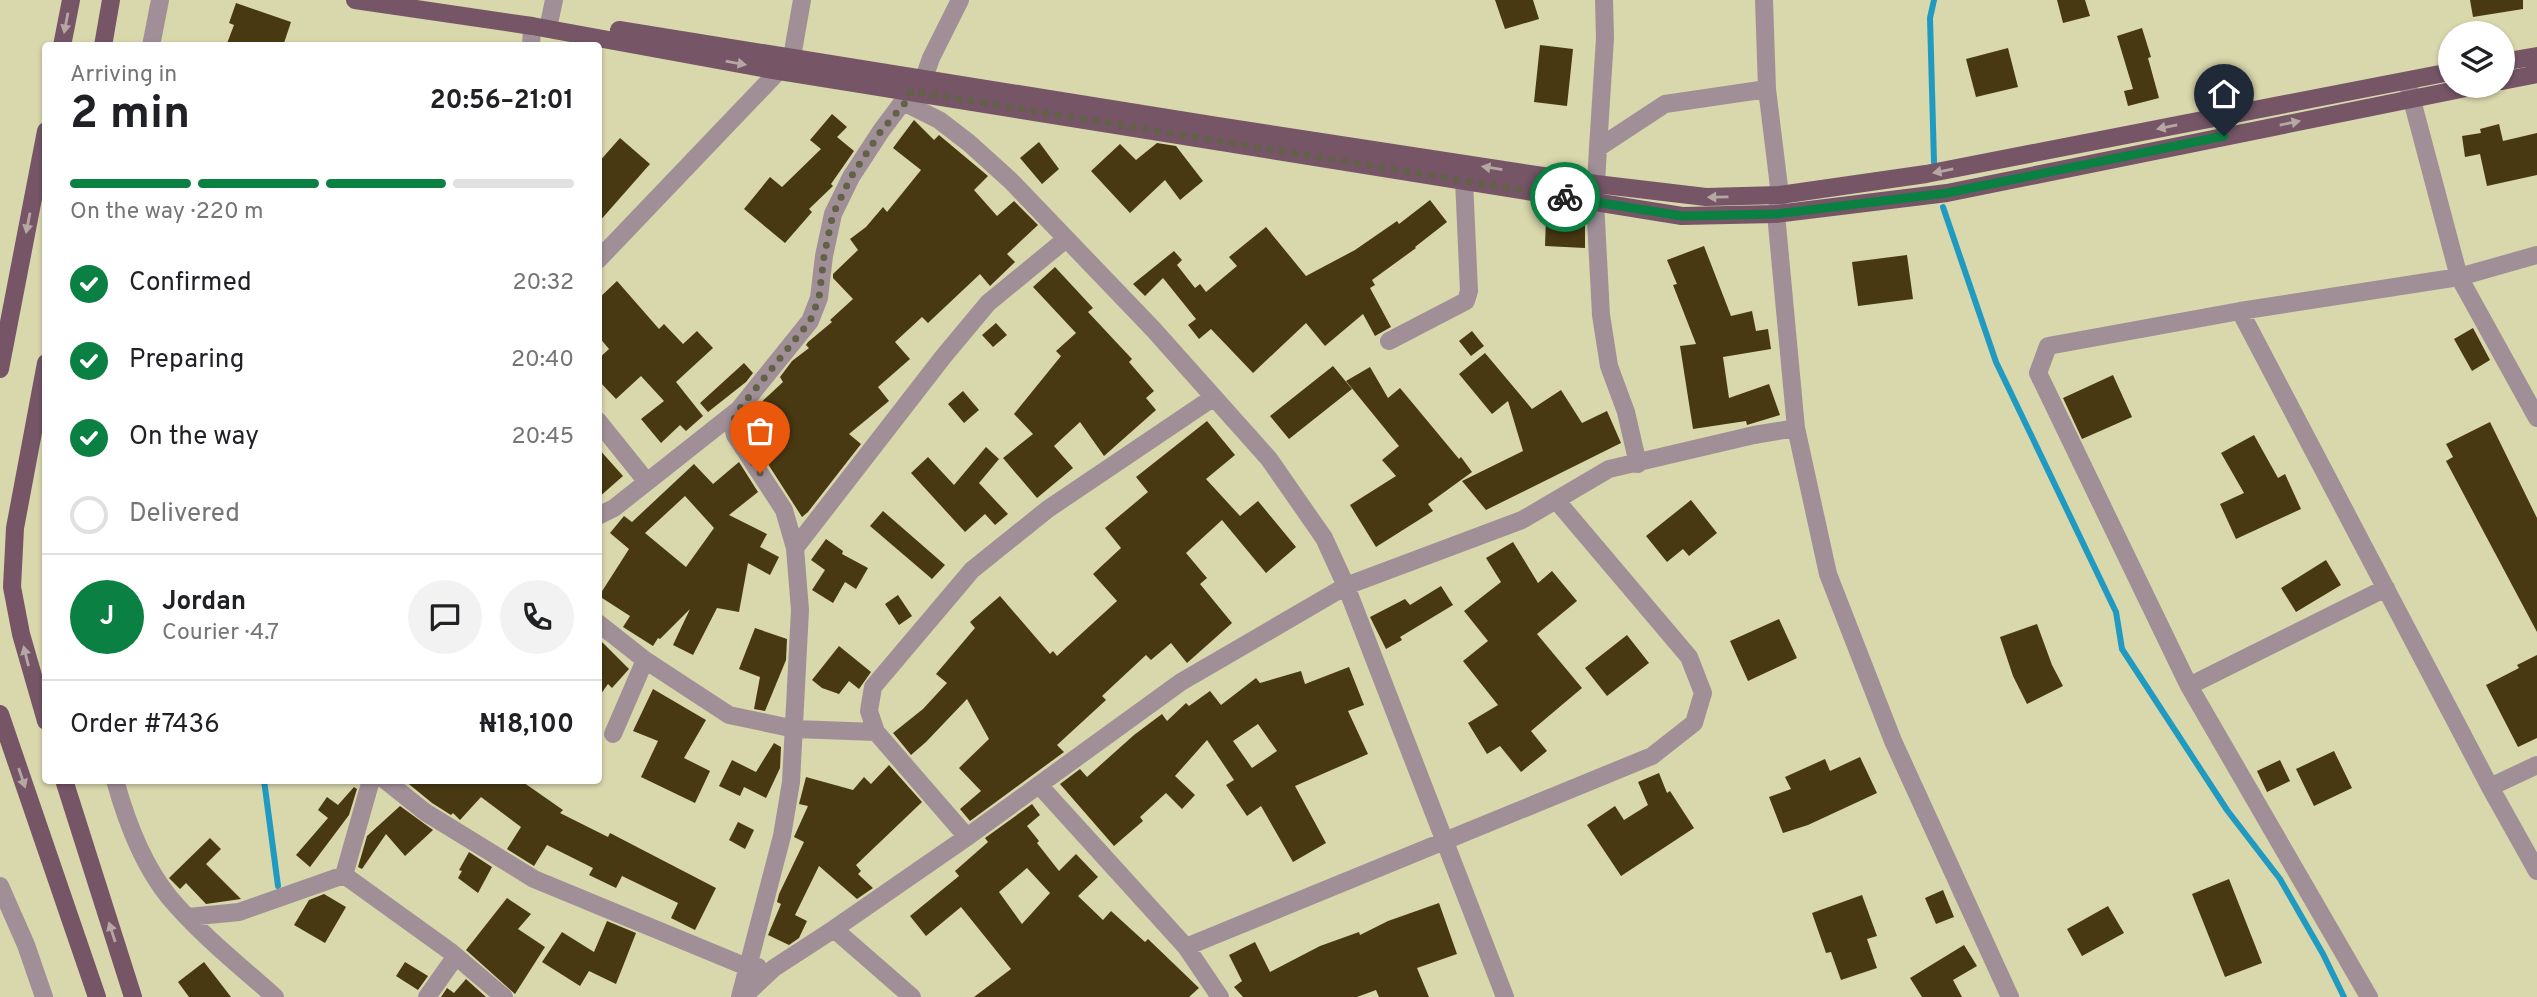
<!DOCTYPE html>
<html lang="en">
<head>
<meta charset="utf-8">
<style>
	:root { --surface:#fff; --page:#f2f2f2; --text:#202124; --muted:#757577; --line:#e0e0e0; --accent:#0b8043 }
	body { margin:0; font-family:Overpass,sans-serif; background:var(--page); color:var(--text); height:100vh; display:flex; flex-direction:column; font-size:26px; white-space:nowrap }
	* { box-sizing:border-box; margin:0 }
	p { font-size:23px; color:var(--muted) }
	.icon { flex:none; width:38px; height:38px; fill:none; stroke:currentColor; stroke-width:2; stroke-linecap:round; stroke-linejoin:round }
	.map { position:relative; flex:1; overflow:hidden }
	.sheet { position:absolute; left:42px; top:42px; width:560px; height:742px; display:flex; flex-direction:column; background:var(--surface); border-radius:7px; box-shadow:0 2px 5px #0004 }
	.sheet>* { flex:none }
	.controls { position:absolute; left:2438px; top:21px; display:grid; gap:14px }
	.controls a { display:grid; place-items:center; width:77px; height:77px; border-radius:50%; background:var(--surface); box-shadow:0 2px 5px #0004; font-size:35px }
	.pin { position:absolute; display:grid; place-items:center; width:60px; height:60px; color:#fff; margin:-72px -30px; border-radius:50% 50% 50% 0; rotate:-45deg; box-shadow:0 0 7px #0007 }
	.pin .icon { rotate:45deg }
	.courier { position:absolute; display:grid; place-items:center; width:70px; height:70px; margin:-35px; border:5px solid #0b8043; border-radius:50%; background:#fff; color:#222; box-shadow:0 2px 9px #0007 }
	.head em { font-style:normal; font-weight:700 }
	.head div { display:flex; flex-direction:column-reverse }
	.head { display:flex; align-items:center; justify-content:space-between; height:119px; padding:0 28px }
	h1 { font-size:46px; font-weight:700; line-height:52px }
	.bar { display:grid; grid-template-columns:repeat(4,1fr); gap:10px 7px; align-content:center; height:84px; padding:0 28px }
	.bar i { height:9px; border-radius:5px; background:var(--line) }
	.bar .on { background:var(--accent) }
	.bar p { grid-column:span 4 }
	.line { display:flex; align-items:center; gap:18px; padding:0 28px; border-top:2px solid var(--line) }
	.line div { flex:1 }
	.round { display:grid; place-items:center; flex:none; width:74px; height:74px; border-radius:37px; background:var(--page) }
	ol { padding:0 28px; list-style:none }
	li { display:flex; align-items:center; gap:21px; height:77px }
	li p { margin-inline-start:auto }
	li .icon { padding:7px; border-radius:50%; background:var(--accent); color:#fff; stroke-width:4 }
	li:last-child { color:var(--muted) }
	li i { width:38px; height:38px; border:4px solid var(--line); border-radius:50% }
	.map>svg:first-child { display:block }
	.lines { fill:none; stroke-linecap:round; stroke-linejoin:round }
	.stream { stroke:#219ac1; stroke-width:6 }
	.building { fill:#493913; fill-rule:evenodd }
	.minor { stroke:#a18f98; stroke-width:18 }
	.major { stroke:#755566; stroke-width:18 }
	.oneway { fill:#b6a6a4 }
	.done { stroke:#636147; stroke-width:7; stroke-dasharray:0 12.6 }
	.route { stroke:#0b8043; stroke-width:9 }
</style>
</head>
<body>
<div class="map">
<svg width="2537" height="997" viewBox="0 0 2537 997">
	<rect width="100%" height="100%" fill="#d9d7ac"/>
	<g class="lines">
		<path class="stream" d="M 1934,0 L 1930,18 L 1934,162
			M 1943,207 L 1996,362 L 2116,612 L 2122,649 L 2227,810 L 2280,879 L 2323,954 L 2344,997
			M 264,780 L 278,886"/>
	</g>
	<path class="building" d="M 1495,0 L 1533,0 L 1539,19 L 1505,29 Z
		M 2057,0 L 2085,0 L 2090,16 L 2063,23 Z
		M 2470,0 L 2523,0 L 2523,9 L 2473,17 Z
		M 236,3 L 291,22 L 283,46 L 226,46 L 234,25 L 229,23 Z
		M 2142,28 L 2151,57 L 2148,58 L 2159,98 L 2128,106 L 2124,91 L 2133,89 L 2117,36 Z
		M 1540,45 L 1573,49 L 1567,106 L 1534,102 Z
		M 2008,48 L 2018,87 L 1976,97 L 1966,59 Z
		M 832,114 L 847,127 L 837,137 L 854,151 L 831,184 L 833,186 L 809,209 L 812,212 L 785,243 L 744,209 L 770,177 L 782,187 L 821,149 L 810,140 Z
		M 914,120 L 934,140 L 939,135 L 988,176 L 974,190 L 997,216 L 1014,201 L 1038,225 L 1007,254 L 1015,262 L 990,286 L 980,274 L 928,323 L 922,317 L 895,342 L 910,359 L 878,387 L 889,401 L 849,434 L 861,444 L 808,512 L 802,517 L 746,430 L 744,424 L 754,409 L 783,382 L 780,377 L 792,361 L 809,348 L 806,345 L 808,342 L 832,322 L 830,320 L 853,299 L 833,278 L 833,274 L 858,250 L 850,239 L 866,227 L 883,207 L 887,212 L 921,170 L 893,148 Z
		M 2499,124 L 2503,141 L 2537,133 L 2537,175 L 2487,186 L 2480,154 L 2465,157 L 2462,136 L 2481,133 L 2480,129 Z
		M 620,138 L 650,164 L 598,223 L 598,163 Z
		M 1039,142 L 1059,169 L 1042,184 L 1020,158 Z
		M 1157,143 L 1176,146 L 1203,181 L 1180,200 L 1165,180 L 1130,213 L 1091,171 L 1120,144 L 1136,160 Z
		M 1430,200 L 1447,222 L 1415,247 L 1416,248 L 1372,280 L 1375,285 L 1370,288 L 1391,327 L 1375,336 L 1363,314 L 1325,346 L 1306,323 L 1253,373 L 1211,329 L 1199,339 L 1188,325 L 1196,319 L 1163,278 L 1145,296 L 1133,284 L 1174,251 L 1182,260 L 1177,265 L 1195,288 L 1200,284 L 1206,292 L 1237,266 L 1229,257 L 1266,227 L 1306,276 L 1355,250 L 1397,221 L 1399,224 Z
		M 1546,217 L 1585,219 L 1585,248 L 1545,246 Z
		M 1704,246 L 1731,316 L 1752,311 L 1756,331 L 1768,329 L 1771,349 L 1723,357 L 1729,398 L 1769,384 L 1780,415 L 1747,425 L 1746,421 L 1693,429 L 1680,346 L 1696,344 L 1673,285 L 1677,284 L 1667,260 Z
		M 1907,255 L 1913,299 L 1858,306 L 1852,262 Z
		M 1055,267 L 1093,308 L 1088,312 L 1132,359 L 1129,362 L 1154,391 L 1146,398 L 1156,410 L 1104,456 L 1080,422 L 1054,446 L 1073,468 L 1037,498 L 1003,458 L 1033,434 L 1014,414 L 1061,356 L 1056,351 L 1076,333 L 1033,287 Z
		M 617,281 L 659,329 L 664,324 L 683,344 L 697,331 L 713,348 L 676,382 L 703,416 L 686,431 L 680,425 L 661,443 L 641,419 L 664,401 L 641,376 L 616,399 L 598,380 L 598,359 L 609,349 L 598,336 L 598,299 Z
		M 996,323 L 1007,335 L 993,347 L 982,335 Z
		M 2473,328 L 2490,360 L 2472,371 L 2454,339 Z
		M 1472,331 L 1484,346 L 1471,356 L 1459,341 Z
		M 1485,353 L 1532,409 L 1561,390 L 1582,423 L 1607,411 L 1621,443 L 1486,510 L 1462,481 L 1523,451 L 1508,401 L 1492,414 L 1459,374 Z
		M 744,363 L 753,373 L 746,382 L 708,412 L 700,403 Z
		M 1333,366 L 1352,389 L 1289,439 L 1270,416 Z
		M 1370,367 L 1388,398 L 1400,388 L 1459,459 L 1461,457 L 1472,472 L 1428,504 L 1433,511 L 1376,547 L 1350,505 L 1396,476 L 1382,460 L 1399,446 L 1346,381 Z
		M 2113,375 L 2132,417 L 2082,439 L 2063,398 Z
		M 963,391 L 979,410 L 964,423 L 948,404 Z
		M 1207,421 L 1235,455 L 1206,479 L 1240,516 L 1258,501 L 1296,547 L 1266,573 L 1222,520 L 1186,553 L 1207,578 L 1200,584 L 1232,623 L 1187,663 L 1171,643 L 1151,660 L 1146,655 L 1102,696 L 1106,700 L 1057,745 L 1064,752 L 970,821 L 960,809 L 981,791 L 959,768 L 989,739 L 967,699 L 926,742 L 911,755 L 893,733 L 923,709 L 947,683 L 936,674 L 975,628 L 970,622 L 1000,596 L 1050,654 L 1053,651 L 1057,656 L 1117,601 L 1093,574 L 1121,548 L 1105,528 L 1148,492 L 1136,477 Z
		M 2490,422 L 2537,518 L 2537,632 L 2446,461 L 2453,457 L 2446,444 Z
		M 2254,435 L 2278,478 L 2285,474 L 2301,509 L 2236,539 L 2220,504 L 2244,493 L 2221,453 Z
		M 986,447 L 999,459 L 979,483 L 1008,514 L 995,525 L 985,514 L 965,532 L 911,473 L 928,457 L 954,485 Z
		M 598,448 L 623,476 L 598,498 Z
		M 739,462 L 758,492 L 729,515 L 767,534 L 760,547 L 779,557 L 770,575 L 748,563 L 739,612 L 717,608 L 693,655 L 673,645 L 690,609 L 660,639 L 658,638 L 653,646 L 623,627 L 630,616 L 599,596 L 629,549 L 610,533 L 624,516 L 632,522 L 694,464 L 713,484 ZM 685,496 L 714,528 L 686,567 L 645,533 Z
		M 1691,500 L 1717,533 L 1689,556 L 1683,549 L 1667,562 L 1646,536 Z
		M 883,511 L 945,565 L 932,579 L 870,526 Z
		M 826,539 L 843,551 L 842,554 L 868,568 L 856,589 L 845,582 L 833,603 L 812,590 L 825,570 L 811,560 Z
		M 1513,542 L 1538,583 L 1552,571 L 1577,601 L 1537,634 L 1582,688 L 1531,731 L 1547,751 L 1521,772 L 1500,746 L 1487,754 L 1468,723 L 1498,705 L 1463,661 L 1488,641 L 1464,611 L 1501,582 L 1486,558 Z
		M 2326,560 L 2341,585 L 2296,612 L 2281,588 Z
		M 1441,586 L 1453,605 L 1400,637 L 1402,640 L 1386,649 L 1370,617 L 1405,599 L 1410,605 Z
		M 898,595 L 912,616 L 899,625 L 885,604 Z
		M 1779,619 L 1797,658 L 1748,681 L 1730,641 Z
		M 2037,624 L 2052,665 L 2063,686 L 2027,704 L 2013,676 L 2000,637 Z
		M 755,628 L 787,639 L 786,660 L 765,711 L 754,709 L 760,677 L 739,669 Z
		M 1627,635 L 1649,663 L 1607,696 L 1585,668 Z
		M 598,638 L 629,669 L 612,688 L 608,684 L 598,698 Z
		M 839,646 L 871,672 L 859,689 L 849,681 L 839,694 L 822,688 L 812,680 Z
		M 2537,655 L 2537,738 L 2518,747 L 2486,685 L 2519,668 L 2517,665 Z
		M 1349,667 L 1364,705 L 1348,711 L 1368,754 L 1295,786 L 1326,843 L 1293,862 L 1261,806 L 1247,816 L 1226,785 L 1234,780 L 1207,740 L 1175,776 L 1195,795 L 1182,809 L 1166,793 L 1140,817 L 1143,821 L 1114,846 L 1060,784 L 1080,769 L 1087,777 L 1134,735 L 1162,714 L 1167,721 L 1186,703 L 1189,706 L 1210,691 L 1221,705 L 1256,678 L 1260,683 L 1301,671 L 1305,684 ZM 1258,724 L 1277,751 L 1252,768 L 1233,741 Z
		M 653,689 L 706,720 L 684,758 L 710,771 L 695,803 L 641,777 L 658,741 L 633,731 Z
		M 774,743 L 781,747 L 780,768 L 766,798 L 744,787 L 740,796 L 719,786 L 732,760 L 756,772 Z
		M 2334,751 L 2352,788 L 2314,806 L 2296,769 Z
		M 1860,757 L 1877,793 L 1808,825 L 1783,833 L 1769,797 L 1791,789 L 1785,777 L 1825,759 L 1830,771 Z
		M 2280,760 L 2290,781 L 2267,792 L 2257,771 Z
		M 889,765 L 922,802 L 856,865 L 861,871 L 858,874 L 873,888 L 857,899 L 819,866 L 795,915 L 807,921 L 799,938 L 789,945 L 768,935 L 781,904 L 777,902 L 779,894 L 804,842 L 794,837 L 808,806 L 799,804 L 806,777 L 853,790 L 864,777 L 871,784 Z
		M 1659,773 L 1667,793 L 1670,791 L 1694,828 L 1621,876 L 1587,825 L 1615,806 L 1624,820 L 1648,805 L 1638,782 Z
		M 404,780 L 520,780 L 563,810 L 560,813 L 608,837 L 610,833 L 716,888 L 695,930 L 671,918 L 678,903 L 622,876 L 616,888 L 589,875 L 593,868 L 547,845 L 534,866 L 507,849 L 521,827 L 481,797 L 460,820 L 453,813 L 451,815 L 432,803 Z
		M 354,787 L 357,789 L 349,815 L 310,867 L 296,855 L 328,818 L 318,810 L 327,797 L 338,805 Z
		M 1032,804 L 1040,815 L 1027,826 L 1039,841 L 1037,843 L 1059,871 L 1076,854 L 1098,877 L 1078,896 L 1103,920 L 1111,911 L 1145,942 L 1148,939 L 1199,988 L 1189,997 L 974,997 L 1011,969 L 961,907 L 926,936 L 910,916 L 959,876 L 955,871 L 988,842 L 985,838 ZM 1027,868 L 1050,893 L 1022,924 L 999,892 Z
		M 400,806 L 433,830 L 405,856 L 386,834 L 362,869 L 358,867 L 367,836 Z
		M 738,822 L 754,830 L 745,849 L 729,840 Z
		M 210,838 L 221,849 L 206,864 L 241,899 L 206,904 L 186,883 L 180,889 L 169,878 Z
		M 469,852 L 492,867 L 478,893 L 458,878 L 462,871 L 459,870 Z
		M 2229,879 L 2262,963 L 2225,977 L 2192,894 Z
		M 1943,890 L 1954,917 L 1936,924 L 1925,898 Z
		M 324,894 L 346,907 L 325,943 L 294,925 L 309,900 Z
		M 1862,895 L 1877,936 L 1867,939 L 1877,968 L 1841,980 L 1831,952 L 1826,953 L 1812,913 Z
		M 507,898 L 531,914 L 518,929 L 545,947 L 515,994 L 466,950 Z
		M 1439,903 L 1457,954 L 1417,968 L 1429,997 L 1379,997 L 1376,990 L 1357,997 L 1243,997 L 1234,987 L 1242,981 L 1229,955 L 1255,942 L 1270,972 L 1320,946 L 1359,932 L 1360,935 L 1388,921 Z
		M 2108,906 L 2124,933 L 2082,956 L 2067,929 Z
		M 607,921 L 636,933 L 616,984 L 589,971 L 580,986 L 542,962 L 562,932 L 594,952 Z
		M 1964,945 L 1977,966 L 1953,980 L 1962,997 L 1922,997 L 1910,978 Z
		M 204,962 L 231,997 L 189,997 L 178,982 Z
		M 405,962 L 428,976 L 418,990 L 396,976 Z
		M 466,979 L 486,997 L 441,997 L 447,988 L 454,993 Z"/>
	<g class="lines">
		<path class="minor" d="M 1764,0 L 1767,89
			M 550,19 L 554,0
			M 151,46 L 160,0
			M 531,46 L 532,26
			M 2408,85 L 2459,277 L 2537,255
			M 905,103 L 939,120 L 969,143 L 1011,181 L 1153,329 L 1269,459 L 1324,538 L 1346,586 L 1505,997
			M 1598,148 L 1605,38 L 1604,0
			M 598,260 L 792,57 L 802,0
			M 2240,311 L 2490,787 L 2537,871
			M 1389,341 L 1466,301 L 1469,291 L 1464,180
			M 598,421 L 647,482
			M 1638,464 L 1626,412 L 1609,366 L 1601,315 L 1595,201 L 1598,148 L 1665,104 L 1767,89 L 1780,195 L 1776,214 L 1796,428 L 1828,574 L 1893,741 L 2010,997
			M 598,516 L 614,508 L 738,410
			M 795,548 L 943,357 L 988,303 L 1066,239
			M 598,623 L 645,660 L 729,715 L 795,729 L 876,732
			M 2189,686 L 2386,588
			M 613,734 L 645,660
			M 115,780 C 126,820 143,865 169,897 C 200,934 239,965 275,997
			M 385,780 L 425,812 L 534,879 L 747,967 L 758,967
			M 1039,785 L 1186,947 L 1220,997
			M 2490,787 L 2537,765
			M 967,837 L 876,732 L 869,711 L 873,687 L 972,570 L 1048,509 L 1214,397
			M 344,875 L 451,952 L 504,997
			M 344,875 L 371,780
			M 0,886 L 26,945 L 44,997
			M 188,917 L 239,912 L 344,875
			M 834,929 L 912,997
			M 1186,947 L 1652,756 L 1694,723 L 1703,693 L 1689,657 L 1556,500
			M 427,997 L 456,956
			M 740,997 L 782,836 L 791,782 L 800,610 L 795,548 L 784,510 L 735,435 L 732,423 L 740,408 L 810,321 L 819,298 L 824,256 L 833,214 L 851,177 L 881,131 L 911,91 L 924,78 L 931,58 L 960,0
			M 743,997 L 774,968 L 834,929 L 967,837 L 1181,682 L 1346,586 L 1522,520 L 1609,469 L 1754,435 L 1796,428
			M 2369,997 L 2189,686 L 2038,373 L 2048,346 L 2240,311 L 2459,277 L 2537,418"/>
		<path class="major" d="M 355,0 L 532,26 L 778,71 L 1682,216 L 1776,214 L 1947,193 L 2476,86
			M 619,30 L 1217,126 L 1596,184 L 1706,197 L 1780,195 L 1926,174 L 2450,72
			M 62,46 L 71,0
			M 103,46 L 111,0
			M 2502,62 L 2537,56
			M 2502,81 L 2537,74
			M 46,363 L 15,528 L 12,587 L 21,634 L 46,721
			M 0,369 L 46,131
			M 0,714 L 97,997
			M 64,780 L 133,997"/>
	</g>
	<defs><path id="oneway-solid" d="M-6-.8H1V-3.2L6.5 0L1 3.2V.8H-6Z" transform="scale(1.75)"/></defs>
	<g class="oneway">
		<use href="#oneway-solid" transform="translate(66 23) rotate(101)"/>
		<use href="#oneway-solid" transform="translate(736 63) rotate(10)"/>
		<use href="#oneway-solid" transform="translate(2290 123) rotate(-11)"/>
		<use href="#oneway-solid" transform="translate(2167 127) rotate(169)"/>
		<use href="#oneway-solid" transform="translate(1492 168) rotate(-171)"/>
		<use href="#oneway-solid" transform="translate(1943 171) rotate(169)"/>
		<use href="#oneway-solid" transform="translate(1718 197) rotate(179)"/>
		<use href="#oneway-solid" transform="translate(28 223) rotate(101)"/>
		<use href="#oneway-solid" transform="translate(26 656) rotate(-104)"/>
		<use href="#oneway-solid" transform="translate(22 778) rotate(71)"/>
		<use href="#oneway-solid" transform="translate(112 932) rotate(-108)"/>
	</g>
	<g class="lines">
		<path class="done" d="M 760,473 L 735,435 L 732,423 L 740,408 L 810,321 L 819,298 L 824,256 L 833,214 L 851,177 L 881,131 L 905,103 L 911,91 L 1565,197"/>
		<path class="route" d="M 1565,197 L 1682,216 L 1776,214 L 1947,193 L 2224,136"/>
	</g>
</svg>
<div class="controls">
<a><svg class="icon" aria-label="layers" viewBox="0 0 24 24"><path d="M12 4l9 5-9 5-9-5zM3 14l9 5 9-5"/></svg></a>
</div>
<div class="pin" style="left:760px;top:473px;background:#ea580c"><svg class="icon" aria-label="bag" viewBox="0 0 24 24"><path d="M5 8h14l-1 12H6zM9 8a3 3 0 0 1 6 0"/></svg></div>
<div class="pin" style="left:2224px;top:136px;background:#1f2937"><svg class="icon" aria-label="home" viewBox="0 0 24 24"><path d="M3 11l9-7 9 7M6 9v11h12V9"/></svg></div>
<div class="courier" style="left:1565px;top:197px"><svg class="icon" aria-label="bike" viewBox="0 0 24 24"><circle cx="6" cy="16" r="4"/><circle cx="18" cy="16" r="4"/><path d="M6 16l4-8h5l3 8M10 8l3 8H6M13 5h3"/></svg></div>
<section class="sheet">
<div class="head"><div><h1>2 min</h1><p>Arriving in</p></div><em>20:56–21:01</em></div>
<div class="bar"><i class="on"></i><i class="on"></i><i class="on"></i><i></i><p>On the way · 220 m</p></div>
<ol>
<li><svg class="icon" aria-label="check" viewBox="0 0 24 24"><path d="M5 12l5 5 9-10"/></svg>Confirmed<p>20:32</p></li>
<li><svg class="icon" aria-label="check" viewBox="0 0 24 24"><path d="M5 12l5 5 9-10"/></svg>Preparing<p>20:40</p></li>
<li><svg class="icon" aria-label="check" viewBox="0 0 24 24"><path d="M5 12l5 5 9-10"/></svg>On the way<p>20:45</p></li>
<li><i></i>Delivered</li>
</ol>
<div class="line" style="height:126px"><b class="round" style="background:var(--accent);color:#fff">J</b><div><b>Jordan</b><p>Courier · 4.7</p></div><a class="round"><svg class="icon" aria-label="chat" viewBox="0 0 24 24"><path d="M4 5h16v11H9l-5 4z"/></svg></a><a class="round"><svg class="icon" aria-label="phone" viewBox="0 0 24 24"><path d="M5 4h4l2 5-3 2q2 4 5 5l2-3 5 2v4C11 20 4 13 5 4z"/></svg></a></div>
<div class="line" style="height:91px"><div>Order #7436</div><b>₦18,100</b></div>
</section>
</div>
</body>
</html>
